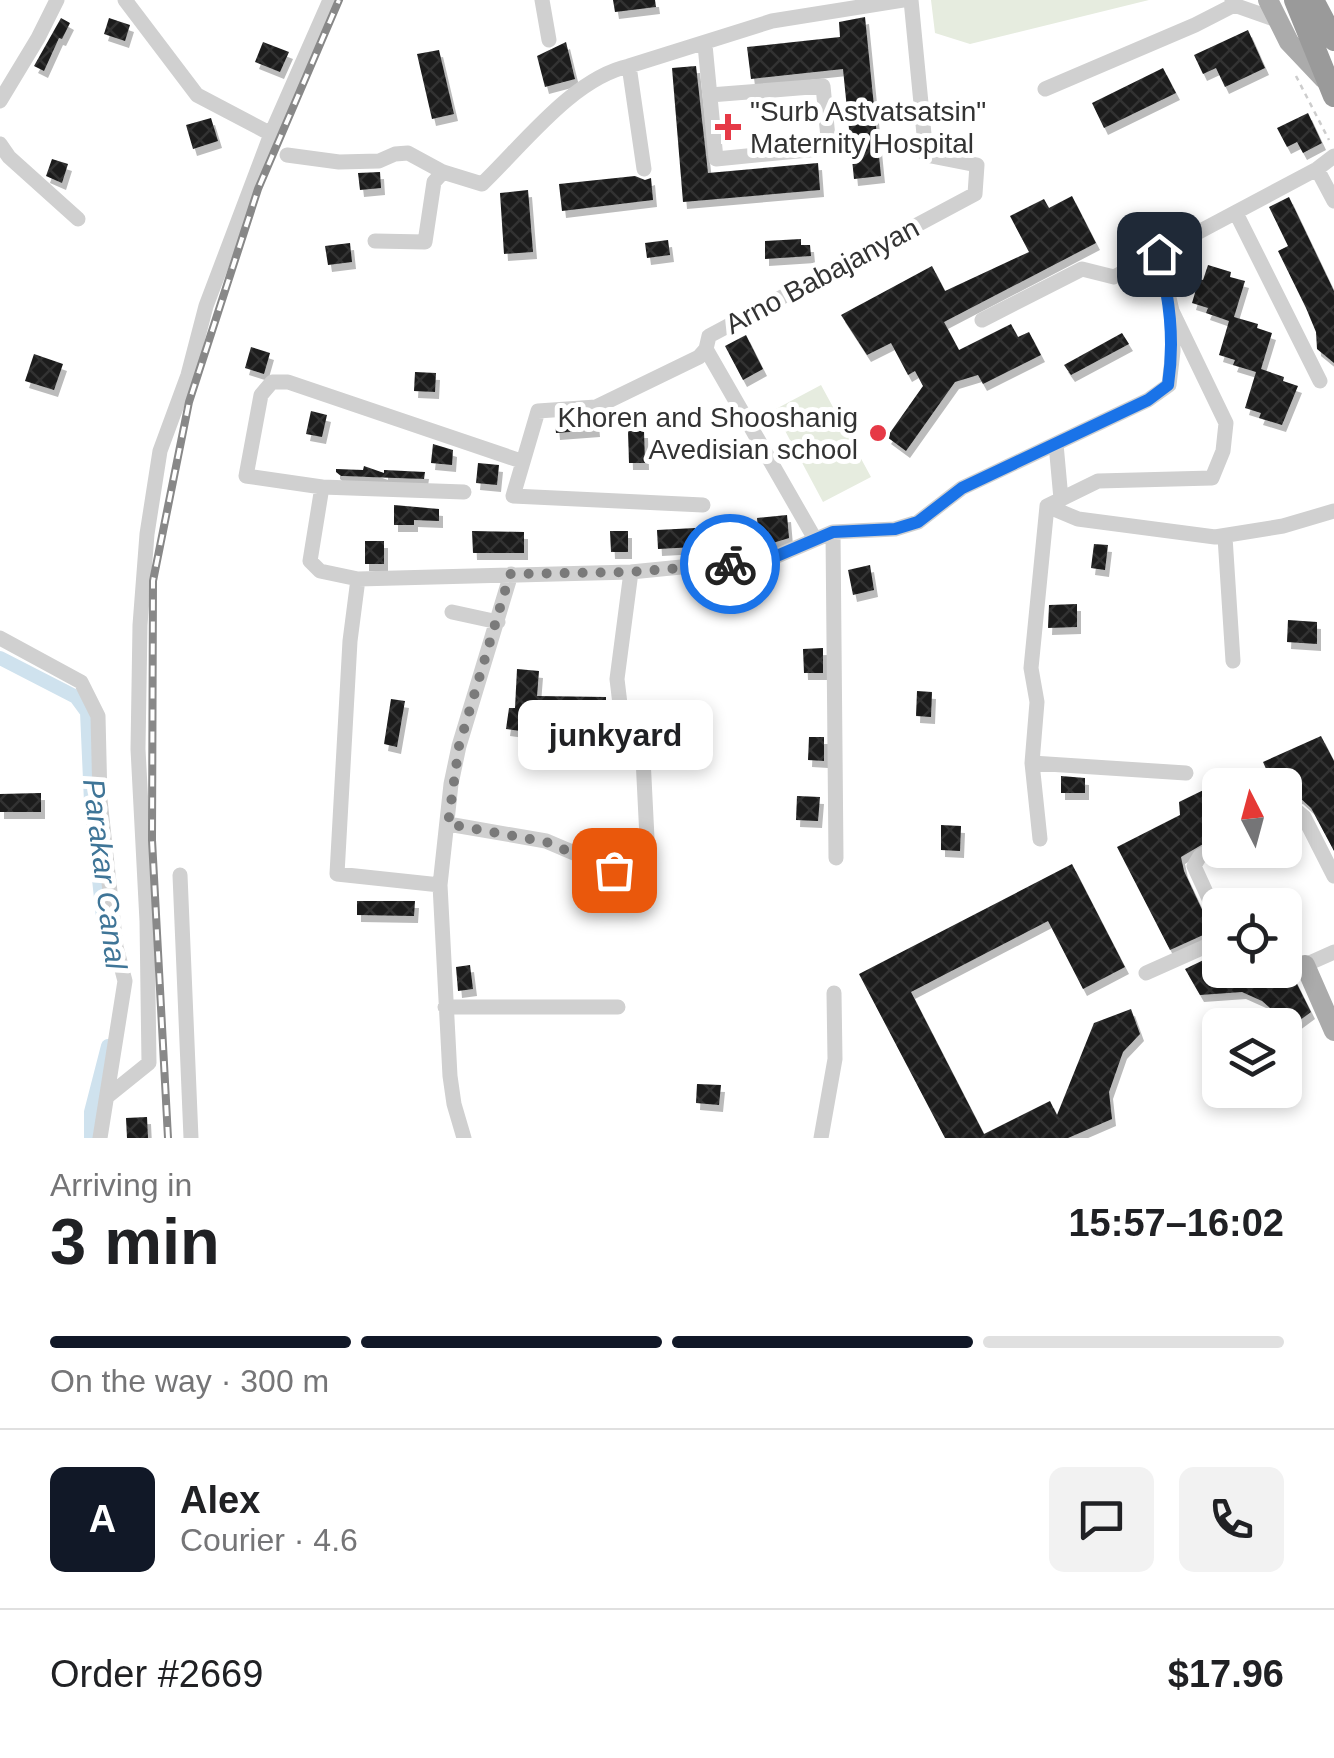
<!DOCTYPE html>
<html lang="en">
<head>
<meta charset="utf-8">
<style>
	:root { --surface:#fff; --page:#f2f2f2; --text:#202124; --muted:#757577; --line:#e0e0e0; --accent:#111827 }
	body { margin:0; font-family:Arial,sans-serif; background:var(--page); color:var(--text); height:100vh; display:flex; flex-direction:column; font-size:38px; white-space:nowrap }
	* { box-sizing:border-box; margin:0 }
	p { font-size:32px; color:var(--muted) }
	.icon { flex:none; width:55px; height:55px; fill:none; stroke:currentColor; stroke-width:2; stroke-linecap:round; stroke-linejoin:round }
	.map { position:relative; height:1138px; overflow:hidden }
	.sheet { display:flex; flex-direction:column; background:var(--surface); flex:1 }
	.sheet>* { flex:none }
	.needle { width:65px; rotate:354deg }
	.buttons { position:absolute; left:1202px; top:768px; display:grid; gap:20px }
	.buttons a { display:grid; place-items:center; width:100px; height:100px; border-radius:15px; background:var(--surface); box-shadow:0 5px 15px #0003; font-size:50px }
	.pin { position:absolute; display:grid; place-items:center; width:85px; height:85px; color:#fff; margin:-42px; border-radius:20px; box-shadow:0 5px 15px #0006 }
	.courier { position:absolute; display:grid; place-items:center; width:100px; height:100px; margin:-50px; border:8px solid #1a73e8; border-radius:50%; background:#fff; color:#222; box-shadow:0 2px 12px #0007 }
	.bubble { position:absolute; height:70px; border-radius:15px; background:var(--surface); box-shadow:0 5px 15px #0003; font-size:32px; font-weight:700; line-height:70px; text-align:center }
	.summary em { font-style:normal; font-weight:700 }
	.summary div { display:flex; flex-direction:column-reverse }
	.summary { display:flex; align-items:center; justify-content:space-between; height:170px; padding:0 50px }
	h1 { font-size:65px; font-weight:700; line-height:75px }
	.bar { display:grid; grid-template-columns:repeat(4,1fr); gap:15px 10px; align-content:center; height:120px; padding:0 50px }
	.bar i { height:12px; border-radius:8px; background:var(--line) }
	.bar .selected { background:var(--accent) }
	.bar p { grid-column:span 4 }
	.line { display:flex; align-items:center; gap:25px; padding:0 50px; border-top:2px solid var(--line) }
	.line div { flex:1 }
	.round { display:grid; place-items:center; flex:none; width:105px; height:105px; border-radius:15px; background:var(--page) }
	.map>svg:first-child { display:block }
	.park { fill:#e6ecdf }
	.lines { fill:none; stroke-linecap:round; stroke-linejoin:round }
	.canal { stroke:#cfe2ee; stroke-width:14 }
	.building { fill:url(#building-cross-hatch); filter:url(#shadow) }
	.path { stroke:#cdcdcd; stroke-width:2.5; stroke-dasharray:5 5; stroke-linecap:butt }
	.minor { stroke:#d0d0d0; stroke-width:15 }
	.major { stroke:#ababab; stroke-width:20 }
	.highway { stroke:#9a9a9a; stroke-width:22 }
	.rail-casing { stroke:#888; stroke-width:8 }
	.rail { stroke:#fff; stroke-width:4; stroke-dasharray:11; stroke-linecap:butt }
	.done { stroke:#7a7a7a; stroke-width:10; stroke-dasharray:0 18 }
	.route { stroke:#1a73e8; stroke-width:12 }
	.poi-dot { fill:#e63946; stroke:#fff; stroke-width:4 }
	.labels { text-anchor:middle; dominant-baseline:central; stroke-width:10; stroke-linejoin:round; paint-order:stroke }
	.poi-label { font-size:28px; fill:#333; stroke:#fff; text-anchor:start }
	.street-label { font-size:28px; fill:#333; stroke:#fff }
	.water-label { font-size:30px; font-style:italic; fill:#3f7597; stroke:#fff }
</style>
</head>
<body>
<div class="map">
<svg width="1334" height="1138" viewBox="0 0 1334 1138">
	<defs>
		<pattern id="building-cross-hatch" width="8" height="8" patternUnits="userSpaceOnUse" patternTransform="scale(2.5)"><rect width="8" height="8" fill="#1a1a1a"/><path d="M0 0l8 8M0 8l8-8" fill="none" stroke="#333"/></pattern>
		<filter id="shadow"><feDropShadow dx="4" dy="7" stdDeviation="0" flood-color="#0004"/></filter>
	</defs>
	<rect width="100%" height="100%" fill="#fff"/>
	<path class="park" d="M 931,0 L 1149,0 L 970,44 L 935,33 Z
		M 821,385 L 871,477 L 823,502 L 774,410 Z"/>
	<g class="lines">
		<path class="canal" d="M 0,658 L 76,697 L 87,712 L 91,802 L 104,927 L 112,956
			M 91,1138 L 91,1112 L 108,1046"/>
	</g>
	<path class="building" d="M 613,0 L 655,0 L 656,7 L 615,12 Z
		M 865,17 L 881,176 L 854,179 L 843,69 L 751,79 L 747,47 L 840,37 L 839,22 Z
		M 61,18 L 70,23 L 62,39 L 59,38 L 44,71 L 34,66 Z
		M 109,18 L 130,25 L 125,41 L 104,34 Z
		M 1248,30 L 1265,68 L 1225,87 L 1216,68 L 1203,74 L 1194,55 Z
		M 263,42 L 289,52 L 280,72 L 255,62 Z
		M 566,42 L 575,79 L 545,87 L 537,56 Z
		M 439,50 L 454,114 L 432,119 L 417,54 Z
		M 696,66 L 708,173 L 818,163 L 820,190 L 683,202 L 672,68 Z
		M 1163,68 L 1176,93 L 1104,128 L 1092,103 Z
		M 1308,113 L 1322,143 L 1303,153 L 1297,142 L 1287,147 L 1277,128 Z
		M 211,118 L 218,141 L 193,149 L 186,125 Z
		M 52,159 L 68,164 L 62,183 L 46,176 Z
		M 380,172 L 381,188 L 360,190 L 358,173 Z
		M 635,176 L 645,180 L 651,178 L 653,200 L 562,211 L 559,184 Z
		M 528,190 L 533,252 L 504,254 L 500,193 Z
		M 1072,196 L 1096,243 L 944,322 L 959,350 L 1011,324 L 1018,337 L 1029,332 L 1041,355 L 983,384 L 978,375 L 955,382 L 906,451 L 887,437 L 923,386 L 915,371 L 908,375 L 891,343 L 867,355 L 841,315 L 932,266 L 945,291 L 1029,252 L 1010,216 L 1044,199 L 1049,208 Z
		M 1289,197 L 1334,291 L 1334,363 L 1317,349 L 1316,332 L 1306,308 L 1278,251 L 1288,246 L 1269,207 Z
		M 801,239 L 801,245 L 810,245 L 811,256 L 765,259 L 765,241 Z
		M 668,240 L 670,255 L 647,258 L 645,243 Z
		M 350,243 L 352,262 L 328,265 L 325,246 Z
		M 1208,265 L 1231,272 L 1230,277 L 1245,281 L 1234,317 L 1258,324 L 1257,328 L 1272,333 L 1261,369 L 1284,377 L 1283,381 L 1298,386 L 1282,425 L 1259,418 L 1261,413 L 1245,408 L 1256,372 L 1233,365 L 1235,360 L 1219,355 L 1229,321 L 1206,313 L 1208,308 L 1192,303 L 1199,279 L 1203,280 Z
		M 1122,333 L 1129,344 L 1071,375 L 1064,365 Z
		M 746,335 L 763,369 L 743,380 L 725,346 Z
		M 251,347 L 270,353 L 264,374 L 245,368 Z
		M 34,354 L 63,364 L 54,390 L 25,381 Z
		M 415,372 L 436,373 L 435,392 L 414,391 Z
		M 311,411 L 327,415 L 322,437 L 306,434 Z
		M 595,419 L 596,430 L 556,433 L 555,422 Z
		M 628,431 L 644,431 L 645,463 L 629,463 Z
		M 433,444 L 453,450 L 452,465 L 431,463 Z
		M 478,463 L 499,465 L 497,485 L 476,483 Z
		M 364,466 L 384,473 L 384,470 L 425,472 L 424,479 L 341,476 L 336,472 L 336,469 L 363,470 Z
		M 394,505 L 439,509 L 439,521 L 414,520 L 414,525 L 394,525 Z
		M 787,515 L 789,538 L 760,547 L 757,518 Z
		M 695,528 L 695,547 L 658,549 L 657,530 Z
		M 472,531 L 524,532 L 524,553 L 473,553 Z
		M 610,531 L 628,531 L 628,552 L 611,552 Z
		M 365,541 L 384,541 L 384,564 L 365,564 Z
		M 1094,544 L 1108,545 L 1105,570 L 1091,568 Z
		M 870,565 L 874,590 L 853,595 L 848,570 Z
		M 1077,604 L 1077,627 L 1048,628 L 1049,605 Z
		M 1288,620 L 1317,622 L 1317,644 L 1287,642 Z
		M 823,648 L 823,673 L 804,673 L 803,649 Z
		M 517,669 L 539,671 L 537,696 L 606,697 L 606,712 L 530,711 L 528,732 L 506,729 L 509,708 L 515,708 Z
		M 917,691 L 932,692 L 931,717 L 916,716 Z
		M 391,699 L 405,701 L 397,747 L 384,744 Z
		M 541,733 L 563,736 L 560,757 L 539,755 Z
		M 689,733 L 689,760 L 662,761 L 661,734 Z
		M 1321,736 L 1334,761 L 1334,851 L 1311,808 L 1299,797 L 1285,801 L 1285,785 L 1239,785 L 1267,771 L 1263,762 Z
		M 809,737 L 824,737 L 824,761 L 808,760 Z
		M 1061,776 L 1085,778 L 1085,793 L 1061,793 Z
		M 1220,782 L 1220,834 L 1181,857 L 1184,871 L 1212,931 L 1170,950 L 1117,847 L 1180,815 L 1179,802 Z
		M 41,793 L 41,812 L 0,812 L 0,794 Z
		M 797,796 L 820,797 L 818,821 L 796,820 Z
		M 941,825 L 961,826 L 960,851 L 941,850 Z
		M 1072,864 L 1125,967 L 1083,989 L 1048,921 L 911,992 L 984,1134 L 1050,1101 L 1057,1115 L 1094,1023 L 1131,1009 L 1140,1034 L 1123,1052 L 1109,1092 L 1112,1119 L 1068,1138 L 945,1138 L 859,974 Z
		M 357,901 L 415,901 L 414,916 L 357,915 Z
		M 1220,952 L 1220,970 L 1277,970 L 1292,974 L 1311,1012 L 1288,1029 L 1279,1016 L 1262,1001 L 1242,992 L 1200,995 L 1185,969 Z
		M 470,965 L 473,989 L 458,991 L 456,967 Z
		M 697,1084 L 721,1085 L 719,1105 L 696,1103 Z
		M 147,1117 L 148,1138 L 127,1138 L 126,1118 Z"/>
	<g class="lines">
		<path class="path" d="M 1296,76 L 1329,140"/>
		<path class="minor" d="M 125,0 L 197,95 L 271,134
			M 542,0 L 549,40
			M 1232,0 L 1234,5 L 1277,20
			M 705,45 L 716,159 L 829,148 L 823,86 L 710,95
			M 1045,89 L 1195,25 L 1234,5
			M 0,101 L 38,38 L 57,0
			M 0,144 L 9,157 L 78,219
			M 287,155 L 339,162 L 379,161 L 395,154 L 408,153 L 443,172 L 482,184 C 523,145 573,78 629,66
			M 644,169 L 629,66 L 772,21 L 903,0
			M 1317,169 L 1334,201
			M 1236,213 L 1320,381
			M 375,241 L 425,242 L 434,182 L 443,172
			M 982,320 L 1082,269 L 1114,277 L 1317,169 L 1334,156
			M 706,349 L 815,539
			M 1056,444 L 1061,499
			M 322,487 L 310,561 L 320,571 L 358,579 L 631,572 L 772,558 L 833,532 L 895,529 L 918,522 L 962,488 L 1148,400 L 1169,385 L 1173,351 L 1172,311
			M 464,492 L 322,487 L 246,476 L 261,395 L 272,382 L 288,382 L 521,461
			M 703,505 L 513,496 L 538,411 L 596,407 L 699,357 L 706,349 L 709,336 L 975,194 L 977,165 L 926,155 L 911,0
			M 1047,506 L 1098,481 L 1212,478 L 1223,451 L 1226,423 L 1172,311 L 1159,254
			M 1047,506 L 1078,519 L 1215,537 L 1283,526 L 1334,511
			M 833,532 L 836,858
			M 1225,537 L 1233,661
			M 631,572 L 617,679 L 622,721 L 643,758 L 647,838
			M 358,579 L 350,641 L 337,874 L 440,885
			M 452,612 L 498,622
			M 0,638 L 81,682 L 98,716 L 100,800 L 116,947 L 125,981 L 100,1138
			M 1032,763 L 1186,773
			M 1285,812 L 1298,812 L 1304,817 L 1334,876
			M 448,824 L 546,841 L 614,870 L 641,870
			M 1040,839 L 1032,763 L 1037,702 L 1031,668 L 1047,506
			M 1220,845 L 1200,856 L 1194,866 L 1220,923
			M 180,875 L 191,1138
			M 1285,962 L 1305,965 L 1334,952
			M 1146,973 L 1220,940
			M 445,1007 L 618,1007
			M 108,1096 L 149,1063 L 147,921 L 138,749 L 140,625 L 147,534 L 160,451 L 188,375 L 206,306 L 271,134 L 330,0
			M 464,1138 L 454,1104 L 450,1076 L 440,885 L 451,784 L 459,746 L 511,574
			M 821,1138 L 835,1059 L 834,993"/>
		<path class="major" d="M 1268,0 L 1289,42 L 1324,79
			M 1305,965 L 1334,1031"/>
		<path class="highway" d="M 1295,0 L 1334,96
			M 1313,0 L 1334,40"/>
		<g class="rail-casing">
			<path id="rail" d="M 168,1138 L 152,840 L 153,581 L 189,402 L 258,189 L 339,0"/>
		</g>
		<use href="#rail" class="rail"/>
	</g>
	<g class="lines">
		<path class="done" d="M 614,870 L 546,842 L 448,824 L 459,746 L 510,574 L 631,572 L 730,564"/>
		<path class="route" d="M 730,564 L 772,558 L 833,532 L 895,529 L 918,522 L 962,488 L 1148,400 L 1168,385 C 1175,338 1169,299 1159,254"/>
	</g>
	<g class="poi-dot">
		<path d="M723 112h10v10h10v10h-10v10h-10v-10h-10v-10h10z"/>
		<circle cx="878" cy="433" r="10"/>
	</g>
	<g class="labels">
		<g class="poi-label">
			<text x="750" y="111">"Surb Astvatsatsin"<tspan x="750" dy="32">Maternity Hospital</tspan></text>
			<text x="858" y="417" text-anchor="end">Khoren and Shooshanig<tspan x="858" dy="32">Avedisian school</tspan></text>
		</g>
		<g class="street-label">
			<text transform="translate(822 276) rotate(-28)">Arno Babajanyan</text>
		</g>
		<g class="water-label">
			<text transform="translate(105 874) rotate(83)">Parakar Canal</text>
		</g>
	</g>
</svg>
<div class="buttons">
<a><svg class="needle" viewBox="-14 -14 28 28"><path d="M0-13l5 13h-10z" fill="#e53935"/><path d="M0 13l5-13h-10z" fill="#757577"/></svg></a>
<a><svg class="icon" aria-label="locate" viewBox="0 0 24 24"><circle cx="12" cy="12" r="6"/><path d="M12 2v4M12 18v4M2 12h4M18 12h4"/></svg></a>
<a><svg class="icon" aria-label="layers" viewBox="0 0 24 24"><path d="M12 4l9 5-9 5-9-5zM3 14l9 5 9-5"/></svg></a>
</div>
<div class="pin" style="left:614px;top:870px;background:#ea580c"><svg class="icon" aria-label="bag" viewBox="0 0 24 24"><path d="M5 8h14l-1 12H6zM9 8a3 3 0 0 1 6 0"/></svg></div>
<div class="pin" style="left:1159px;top:254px;background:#1f2937"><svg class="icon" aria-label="home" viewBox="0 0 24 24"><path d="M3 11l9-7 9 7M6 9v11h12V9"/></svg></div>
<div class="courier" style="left:730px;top:564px"><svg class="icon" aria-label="bike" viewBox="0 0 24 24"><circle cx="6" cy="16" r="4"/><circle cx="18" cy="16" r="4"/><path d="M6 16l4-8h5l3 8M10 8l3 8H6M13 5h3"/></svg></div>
<div class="bubble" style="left:518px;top:700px;width:195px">junkyard</div>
</div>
<section class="sheet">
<div class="summary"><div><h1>3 min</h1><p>Arriving in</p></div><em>15:57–16:02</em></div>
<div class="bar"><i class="selected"></i><i class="selected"></i><i class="selected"></i><i></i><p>On the way · 300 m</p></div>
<div class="line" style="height:180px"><b class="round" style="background:var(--accent);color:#fff">A</b><div><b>Alex</b><p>Courier · 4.6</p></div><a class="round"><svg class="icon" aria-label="chat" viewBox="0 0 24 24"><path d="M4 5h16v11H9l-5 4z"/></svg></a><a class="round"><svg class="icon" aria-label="phone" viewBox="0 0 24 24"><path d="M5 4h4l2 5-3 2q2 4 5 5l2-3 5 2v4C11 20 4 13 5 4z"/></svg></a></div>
<div class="line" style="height:130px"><div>Order #2669</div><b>$17.96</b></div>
</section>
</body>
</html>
